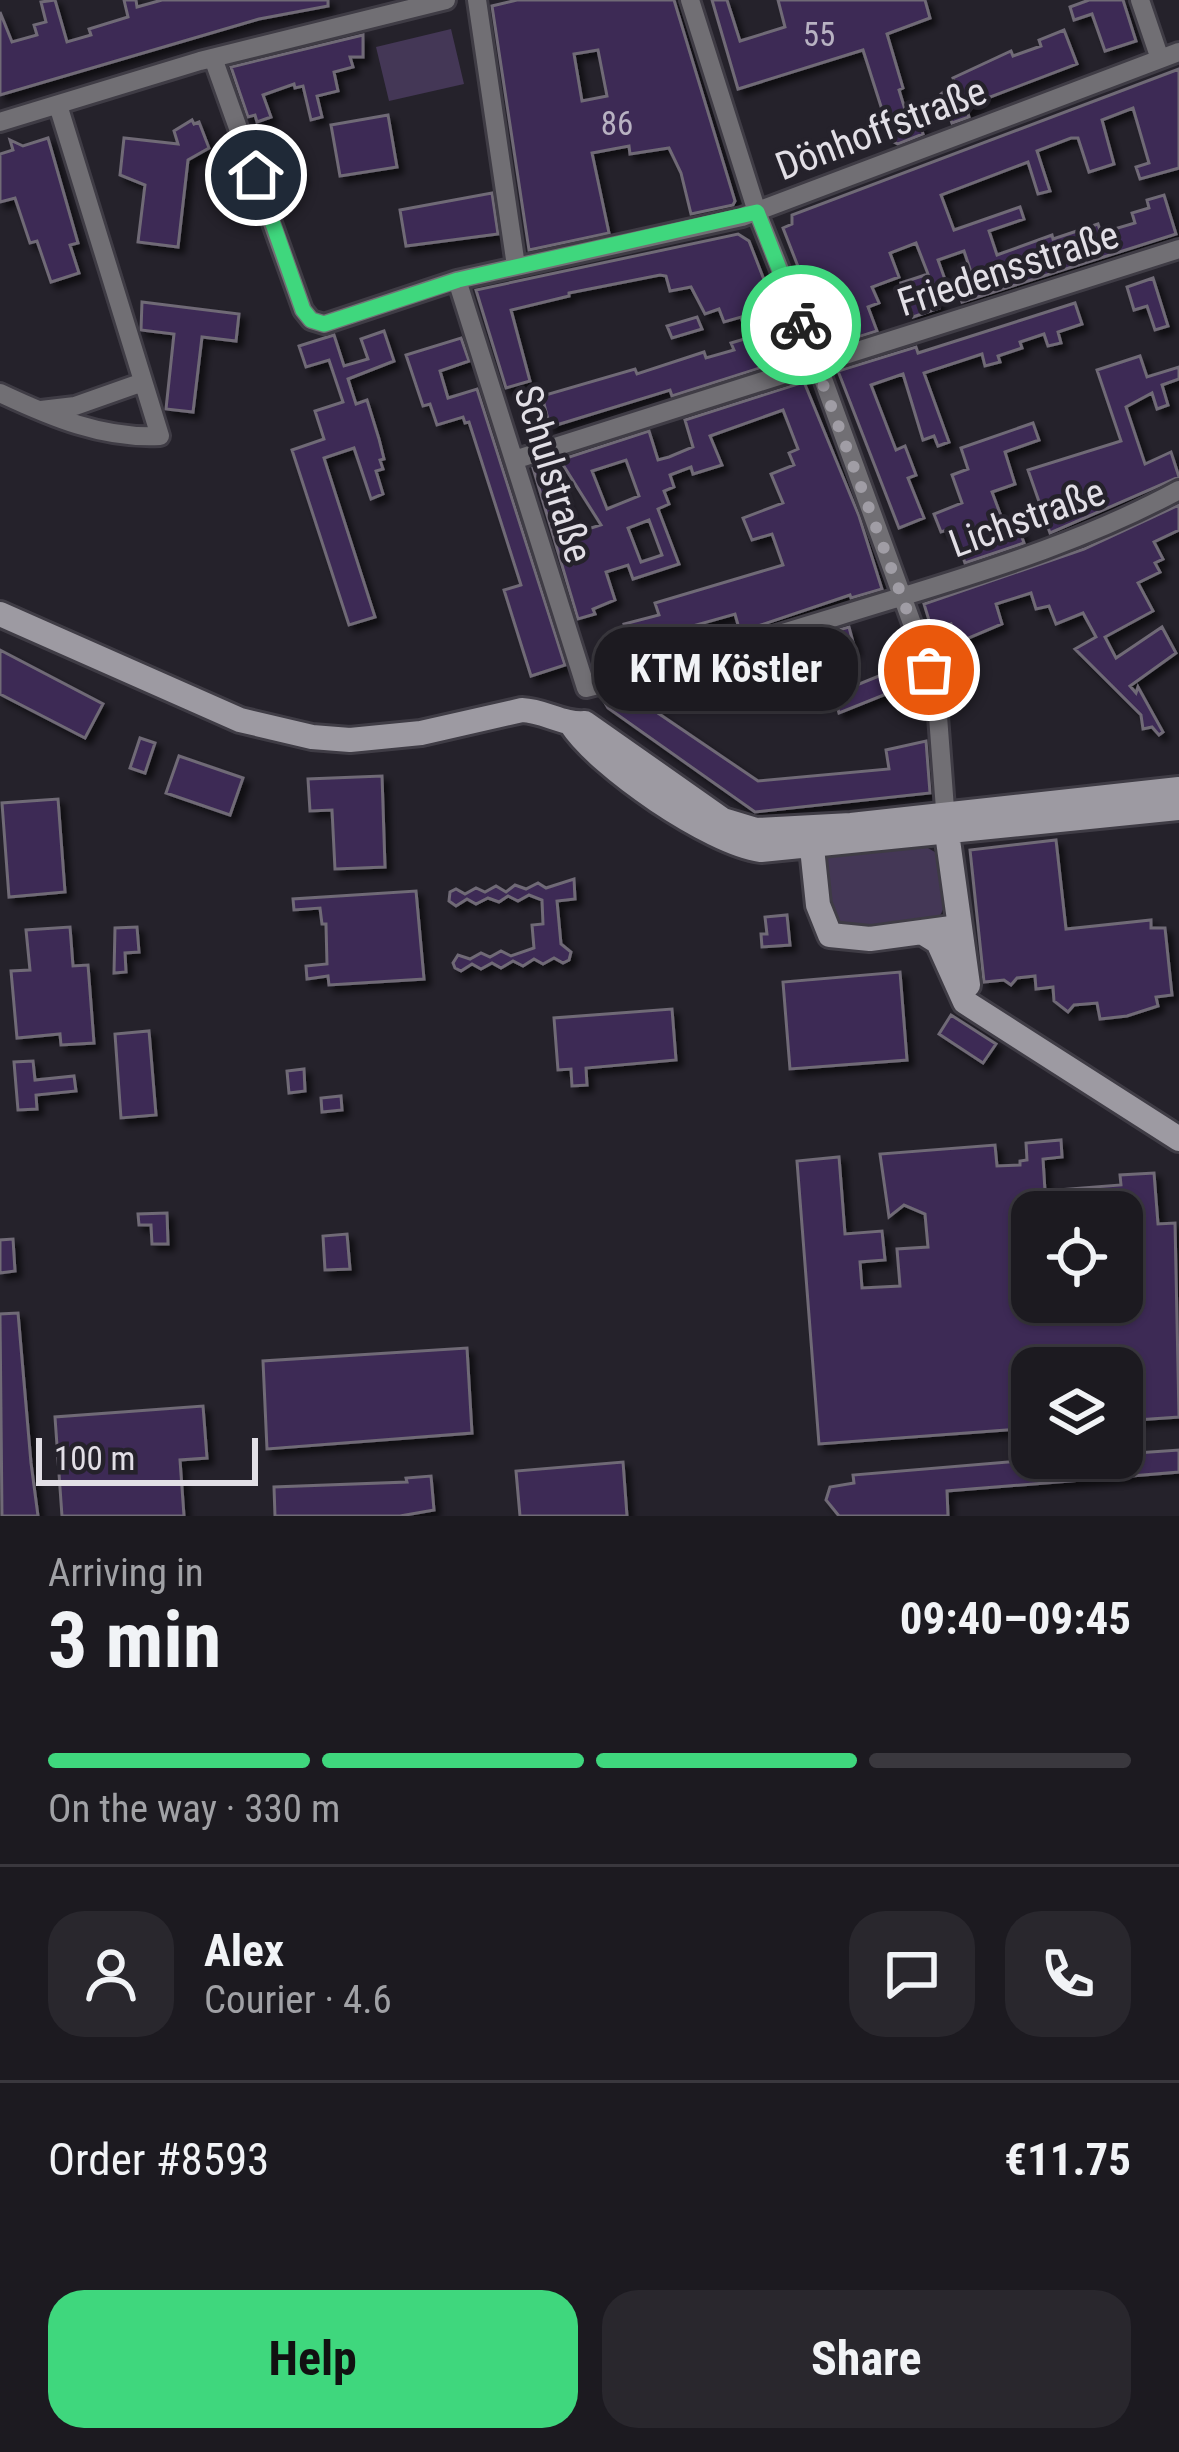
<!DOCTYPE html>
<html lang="en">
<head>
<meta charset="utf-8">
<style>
	:root { --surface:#1c1a20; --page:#29272d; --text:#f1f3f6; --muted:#a0a1a5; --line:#3a383e; --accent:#3fd77d }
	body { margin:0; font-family:"Roboto Condensed",sans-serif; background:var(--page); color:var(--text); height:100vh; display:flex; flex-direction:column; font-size:45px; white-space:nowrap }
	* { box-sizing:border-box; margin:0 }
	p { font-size:39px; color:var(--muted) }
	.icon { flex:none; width:66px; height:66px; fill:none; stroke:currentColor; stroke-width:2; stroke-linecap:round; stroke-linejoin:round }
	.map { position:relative; height:1516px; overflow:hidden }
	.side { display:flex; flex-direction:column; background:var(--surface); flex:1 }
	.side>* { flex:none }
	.controls { position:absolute; left:1011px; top:1191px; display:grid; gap:24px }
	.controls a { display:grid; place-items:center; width:132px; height:132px; border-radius:24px; background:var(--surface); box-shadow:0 3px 9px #0004,0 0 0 3px var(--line); font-size:60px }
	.scale { position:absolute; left:36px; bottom:30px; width:222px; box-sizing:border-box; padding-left:12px; border:6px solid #e2dfe6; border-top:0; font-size:33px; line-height:42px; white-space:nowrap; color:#e2dfe6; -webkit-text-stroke:9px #25222b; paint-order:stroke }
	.pin { position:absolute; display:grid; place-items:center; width:102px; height:102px; color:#fff; margin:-51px; border:6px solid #fff; border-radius:50%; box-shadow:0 3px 12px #0007 }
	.courier { position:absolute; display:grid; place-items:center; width:120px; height:120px; margin:-60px; border:9px solid #3fd77d; border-radius:50%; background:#fff; color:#222; box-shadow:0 3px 15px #0007 }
	.bubble { position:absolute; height:84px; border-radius:36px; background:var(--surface); box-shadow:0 3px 9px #0004,0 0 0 3px var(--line); font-size:39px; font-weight:700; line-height:84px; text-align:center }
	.overview em { font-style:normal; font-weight:700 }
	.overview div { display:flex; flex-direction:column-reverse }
	.overview { display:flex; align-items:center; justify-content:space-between; height:204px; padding:0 48px }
	h1 { font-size:78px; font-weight:700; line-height:90px }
	.bar { display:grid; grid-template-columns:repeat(4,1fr); gap:18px 12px; align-content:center; height:144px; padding:0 48px }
	.bar i { height:15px; border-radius:9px; background:var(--line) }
	.bar .current { background:var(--accent) }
	.bar p { grid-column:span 4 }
	.line { display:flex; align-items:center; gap:30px; padding:0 48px; border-top:3px solid var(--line) }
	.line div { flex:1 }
	.round { display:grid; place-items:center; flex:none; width:126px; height:126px; border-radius:36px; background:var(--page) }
	.action { display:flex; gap:24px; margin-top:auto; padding:24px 48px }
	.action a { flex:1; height:138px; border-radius:36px; background:var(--accent); color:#111; font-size:48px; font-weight:700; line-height:138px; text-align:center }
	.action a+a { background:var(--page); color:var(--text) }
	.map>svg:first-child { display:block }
	.green { fill:#443756 }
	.building { fill:#3c2954; stroke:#6f6a76; stroke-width:3; fill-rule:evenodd; filter:url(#shadow) }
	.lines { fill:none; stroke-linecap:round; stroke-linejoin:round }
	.street-casing { stroke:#3f3c45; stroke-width:24 }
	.secondary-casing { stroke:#3f3c45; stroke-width:30 }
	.street { stroke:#716f74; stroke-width:18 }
	.secondary { stroke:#9d9aa2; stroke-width:24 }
	.done { stroke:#a09da5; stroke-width:12; stroke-dasharray:0 21.6 }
	.route { stroke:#3fd77d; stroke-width:15 }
	.labels { text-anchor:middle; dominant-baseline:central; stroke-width:9; stroke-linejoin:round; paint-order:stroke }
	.number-label { font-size:33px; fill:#b8b2c2 }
	.street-label { font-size:39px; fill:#e2dfe6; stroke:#25222b }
</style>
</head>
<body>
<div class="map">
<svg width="1179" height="1516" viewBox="0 0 1179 1516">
	<defs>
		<filter id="shadow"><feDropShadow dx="5.5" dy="5.5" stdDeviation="3" flood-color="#0009"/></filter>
	</defs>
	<rect width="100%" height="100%" fill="#25222b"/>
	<path class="green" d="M 451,29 L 464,84 L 389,101 L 376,47 Z
		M 921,844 L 940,855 C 943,878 953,905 934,923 L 842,930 L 825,915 L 823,861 L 828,855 Z"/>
	<path class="building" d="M 55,0 L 67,42 L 91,35 L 89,29 L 128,17 L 124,0 L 136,0 L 137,7 L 162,0 L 328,0 L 328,6 L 259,19 L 0,95 L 0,12 L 12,42 L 37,35 L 34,25 L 46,22 L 41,2 Z
		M 517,0 L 674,0 L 735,201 L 733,205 L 691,214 L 681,173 L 669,148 L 630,154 L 629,146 L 592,153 L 609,233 L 529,250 L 492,6 ZM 598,50 L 607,96 L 582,101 L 574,54 Z
		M 712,0 L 727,0 L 740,41 L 785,27 L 778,0 L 925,0 L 930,18 L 887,34 L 903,88 L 899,90 L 907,116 L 916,114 L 923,134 L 898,144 L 892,141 L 863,50 L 738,89 Z
		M 1089,0 L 1123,0 L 1136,41 L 1105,51 L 1092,14 L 1074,20 L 1070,7 Z
		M 1064,30 L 1077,64 L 977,102 L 978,105 L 967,110 L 969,117 L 952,123 L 941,94 L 955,83 L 953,78 L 1011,51 L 1013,56 L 1041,46 L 1039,40 Z
		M 363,35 L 363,57 L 350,57 L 353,67 L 334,72 L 338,91 L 317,96 L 322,117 L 311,120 L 303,86 L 295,88 L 294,84 L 263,95 L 271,117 L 257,122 L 255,115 L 248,117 L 231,67 Z
		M 1179,69 L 1179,168 L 1140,179 L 1136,167 L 1149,163 L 1133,108 L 1102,120 L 1114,164 L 1089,172 L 1078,138 L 1071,138 L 1037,151 L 1050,191 L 1038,194 L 1028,162 L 941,195 L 954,230 L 1020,207 L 1024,219 L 989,231 L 997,255 L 1052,235 L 1053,239 L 1098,224 L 1101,233 L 1135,223 L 1132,213 L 1149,208 L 1147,200 L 1164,195 L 1176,234 L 962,302 L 955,280 L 972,275 L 964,251 L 938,260 L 947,285 L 933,290 L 939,308 L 913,317 L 901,283 L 928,274 L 916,243 L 890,253 L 899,277 L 872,287 L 879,303 L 868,307 L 877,331 L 829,346 L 783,228 L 792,224 L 792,215 Z
		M 388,115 L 397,167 L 340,176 L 331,125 Z
		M 192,120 L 194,124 L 199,122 L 209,148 L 188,160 L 178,247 L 138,242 L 145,185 L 120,175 L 124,138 L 178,144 L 174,131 Z
		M 48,138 L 78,243 L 70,245 L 79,273 L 51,282 L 37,241 L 30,243 L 15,198 L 0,202 L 0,154 L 13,150 L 10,140 L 23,146 Z
		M 281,139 L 283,144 L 288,142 L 301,178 L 279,186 L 266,149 L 271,148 L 270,143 Z
		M 492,193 L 498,234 L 406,246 L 400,210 Z
		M 738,234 L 749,241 L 794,357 L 672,396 L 670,390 L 550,427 L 542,396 L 635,369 L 637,374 L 704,352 L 706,358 L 734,350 L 731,343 L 748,338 L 741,317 L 724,322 L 719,309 L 705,314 L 691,287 L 670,291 L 666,276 L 660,275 L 569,293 L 569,296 L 511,310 L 530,381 L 506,388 L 476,290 Z
		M 1153,278 L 1168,326 L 1155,330 L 1147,306 L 1134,310 L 1127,287 Z
		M 142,302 L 239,314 L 236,341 L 202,337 L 193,412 L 166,409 L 174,334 L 141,330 Z
		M 1075,303 L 1082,324 L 1058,332 L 1061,343 L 1048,346 L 1044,334 L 1020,342 L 1022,348 L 998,356 L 1000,362 L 985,366 L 982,354 L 924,373 L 949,442 L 938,446 L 934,436 L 923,440 L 903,374 L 871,385 L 896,450 L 905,446 L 916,475 L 908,478 L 924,518 L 899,528 L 838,371 L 916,347 L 918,353 Z
		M 697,317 L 702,329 L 672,338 L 667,326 Z
		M 384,331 L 394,361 L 348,379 L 356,404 L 367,400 L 379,439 L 384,459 L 380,460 L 383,469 L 376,471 L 383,494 L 371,499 L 354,448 L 324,458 L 375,617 L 349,625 L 292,450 L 324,439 L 315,411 L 343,402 L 329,360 L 306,367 L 299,346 L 334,335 L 344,366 L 368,359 L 361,339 Z
		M 461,338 L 469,361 L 440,371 L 448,398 L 477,389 L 565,665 L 531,676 L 504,590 L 521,585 L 469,422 L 465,423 L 463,417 L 437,425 L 430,404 L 423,406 L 406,355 Z
		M 1140,356 L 1147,377 L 1179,367 L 1179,379 L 1162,385 L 1168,405 L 1157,409 L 1152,393 L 1126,407 L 1145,464 L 1171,452 L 1179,477 L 1050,533 L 1028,470 L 1121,441 L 1097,370 Z
		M 804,382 L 859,516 L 882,589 L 851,598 L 850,595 L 740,632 L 735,614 L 696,625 L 697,631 L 692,632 L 696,645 L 634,660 L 624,624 L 659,615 L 655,603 L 783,565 L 772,534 L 752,540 L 743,518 L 783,503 L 771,474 L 794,465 L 789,453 L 798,449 L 783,410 L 710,436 L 722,465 L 693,474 L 691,467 L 670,475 L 674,487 L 664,491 L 669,504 L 658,509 L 679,564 L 633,579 L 628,565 L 606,572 L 615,600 L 593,609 L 595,614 L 578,619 L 533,468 L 554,462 L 575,533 L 601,525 L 560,460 L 649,431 L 658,460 L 669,457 L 693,447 L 685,420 ZM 626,460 L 639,496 L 607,509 L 592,471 ZM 649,520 L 662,555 L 641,562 L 628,528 Z
		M 1033,423 L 1039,440 L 1005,452 L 1015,484 L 992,492 L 1004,524 L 1016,520 L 1024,543 L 965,563 L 953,528 L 941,532 L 934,514 L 962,503 L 952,475 L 968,469 L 961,448 Z
		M 1179,505 L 1179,530 L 1154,542 L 1163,559 L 1155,563 L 1160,572 L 1138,583 L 1153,611 L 1105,637 L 1116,658 L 1162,627 L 1176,653 L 1130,686 L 1136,693 L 1138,687 L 1163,732 L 1159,735 L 1152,727 L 1143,729 L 1141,715 L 1075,649 L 1096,637 L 1083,613 L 1056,624 L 1049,606 L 1036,609 L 1031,593 L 996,604 L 1002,624 L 957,643 L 951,624 L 932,630 L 924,604 L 1084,549 Z
		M 849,627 L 855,650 L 842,654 L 852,687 L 906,665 L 917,698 L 895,705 L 891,692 L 839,713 L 824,659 L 738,685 L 737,681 L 724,683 L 679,695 L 680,698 L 649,707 L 758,781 L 889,769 L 886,750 L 926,741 L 930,793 L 755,812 L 608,708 L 602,698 Z
		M 0,650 L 103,704 L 85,738 L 0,694 Z
		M 140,738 L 155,743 L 145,773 L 130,768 Z
		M 179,756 L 243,778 L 230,815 L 166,793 Z
		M 382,776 L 385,867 L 335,869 L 332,810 L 310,811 L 308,779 Z
		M 58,799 L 65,892 L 9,897 L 2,803 Z
		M 1056,840 L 1066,929 L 1151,920 L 1151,928 L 1165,928 L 1172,995 L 1156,997 L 1158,1006 L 1127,1016 L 1100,1019 L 1097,1003 L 1074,1005 L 1068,1012 L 1054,1001 L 1053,987 L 1036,989 L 1035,976 L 1017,978 L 1011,985 L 1004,980 L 984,982 L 970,850 Z
		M 574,879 L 575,899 L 557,901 L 561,944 L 571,952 L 569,960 L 563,963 L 554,958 L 543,964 L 534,959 L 523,966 L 513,961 L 501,968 L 492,963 L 481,969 L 472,964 L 461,971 L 455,968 L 453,963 L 458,955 L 470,959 L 481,953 L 490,957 L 501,951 L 511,956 L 534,948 L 532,925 L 543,924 L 542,900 L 529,895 L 518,901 L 508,896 L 499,902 L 488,898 L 476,904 L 467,899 L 456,906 L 449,901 L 450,892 L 456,889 L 465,894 L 476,888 L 485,892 L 496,886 L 506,892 L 515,885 L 526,889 L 538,883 L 546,888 Z
		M 416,891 L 424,979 L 329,985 L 328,976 L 307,979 L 306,966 L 327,964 L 326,924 L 322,924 L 320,908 L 294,910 L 293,899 Z
		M 787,915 L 790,945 L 762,947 L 761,934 L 767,934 L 765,917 Z
		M 70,927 L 73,966 L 88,965 L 94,1043 L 61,1045 L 60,1034 L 17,1038 L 11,971 L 30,970 L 26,930 Z
		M 137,927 L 139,952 L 125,953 L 126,972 L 114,973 L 115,928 Z
		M 900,972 L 907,1060 L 790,1069 L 783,982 Z
		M 672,1009 L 676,1060 L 586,1068 L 587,1085 L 572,1086 L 571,1069 L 558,1070 L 554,1018 Z
		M 951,1015 L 996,1044 L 983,1063 L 939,1034 Z
		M 149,1031 L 156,1115 L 121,1118 L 115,1034 Z
		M 33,1061 L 35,1080 L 74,1076 L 76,1091 L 36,1095 L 37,1109 L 18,1110 L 14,1062 Z
		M 304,1069 L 305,1091 L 289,1093 L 287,1071 Z
		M 341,1096 L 342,1110 L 322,1112 L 321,1098 Z
		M 1061,1140 L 1062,1157 L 1043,1159 L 1045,1191 L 1121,1185 L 1120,1175 L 1154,1173 L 1158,1224 L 1175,1223 L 1179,1417 L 1122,1421 L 1122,1368 L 1032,1368 L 1032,1428 L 819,1444 L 797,1161 L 839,1157 L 845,1234 L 882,1231 L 885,1260 L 860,1262 L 862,1288 L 900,1286 L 897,1249 L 928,1247 L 925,1214 L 904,1205 L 889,1217 L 880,1154 L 995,1145 L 997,1166 L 1020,1165 L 1020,1161 L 1027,1160 L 1026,1143 ZM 1032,1212 L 1122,1212 L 1122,1302 L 1032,1302 Z
		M 167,1213 L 168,1244 L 152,1244 L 151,1225 L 139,1225 L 138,1214 Z
		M 347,1234 L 350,1269 L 325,1270 L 323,1236 Z
		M 13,1239 L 15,1271 L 0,1273 L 0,1240 Z
		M 18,1313 L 31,1463 L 38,1516 L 2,1516 L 0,1314 Z
		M 467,1348 L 472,1433 L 267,1449 L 263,1361 Z
		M 203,1406 L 207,1458 L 180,1460 L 184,1516 L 62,1516 L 55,1417 Z
		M 1179,1450 L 1179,1472 L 947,1491 L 948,1516 L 839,1516 L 826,1500 L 830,1487 L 854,1483 L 853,1475 L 1055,1458 L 1122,1458 L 1122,1454 Z
		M 623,1462 L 627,1516 L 520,1516 L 516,1471 Z
		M 431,1476 L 434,1510 L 400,1516 L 275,1516 L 274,1487 L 407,1482 L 406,1478 Z"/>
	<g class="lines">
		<g class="street-casing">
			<path id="street" d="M 477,0 L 516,266
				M 690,0 L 757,212 L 818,365 L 929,670 L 937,703 L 946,822
				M 1140,0 L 1160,59
				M 213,58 L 303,310 L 311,320 L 324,324 L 457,280 L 742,217 L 1179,52
				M 0,122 L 200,61 L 446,0
				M 457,280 L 586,688
				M 0,393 C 51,417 103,439 160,436 L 58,105
				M 41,410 L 75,406 L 143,382
				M 514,460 L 1179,249
				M 586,688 C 694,662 798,628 904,596 C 999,567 1092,537 1179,490"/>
		</g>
		<g class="secondary-casing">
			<path id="secondary" d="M 0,614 L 240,720 L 312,737 L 350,740 L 421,733 L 522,710 C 545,711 563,725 585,723 L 723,820 L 756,830 L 851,825 L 1179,789
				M 571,724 C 599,767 710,843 761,850 L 1179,808
				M 947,833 L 968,985
				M 812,848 L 818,905 L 830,935 L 870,939 L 959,927
				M 925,934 L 938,942 L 965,1002 L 1179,1139"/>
		</g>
		<use href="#street" class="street"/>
		<use href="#secondary" class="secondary"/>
	</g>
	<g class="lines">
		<path class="done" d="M 801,325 L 929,670"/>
		<path class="route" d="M 256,175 L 303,310 L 311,320 L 324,324 L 458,280 L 757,212 L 801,325"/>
	</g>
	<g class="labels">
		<g class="number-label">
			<text x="819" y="34">55</text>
			<text x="617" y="123">86</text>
		</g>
		<g class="street-label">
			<text transform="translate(881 129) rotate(-21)">Dönhoffstraße</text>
			<text transform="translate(1008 269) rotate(-18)">Friedensstraße</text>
			<text transform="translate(553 474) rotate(73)">Schulstraße</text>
			<text transform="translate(1027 518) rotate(-20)">Lichstraße</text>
		</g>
	</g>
</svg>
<div class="controls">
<a><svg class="icon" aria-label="locate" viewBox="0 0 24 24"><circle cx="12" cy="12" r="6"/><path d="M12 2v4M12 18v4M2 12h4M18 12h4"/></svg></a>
<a><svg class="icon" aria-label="layers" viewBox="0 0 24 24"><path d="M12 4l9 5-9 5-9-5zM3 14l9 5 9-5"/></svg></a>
</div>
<div class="scale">100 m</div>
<div class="pin" style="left:929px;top:670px;background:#ea580c"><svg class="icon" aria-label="bag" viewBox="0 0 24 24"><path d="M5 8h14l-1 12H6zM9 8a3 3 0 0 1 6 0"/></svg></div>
<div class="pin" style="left:256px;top:175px;background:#1f2937"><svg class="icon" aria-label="home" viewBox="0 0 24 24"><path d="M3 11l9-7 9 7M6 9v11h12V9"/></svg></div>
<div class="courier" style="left:801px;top:325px"><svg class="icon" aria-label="bike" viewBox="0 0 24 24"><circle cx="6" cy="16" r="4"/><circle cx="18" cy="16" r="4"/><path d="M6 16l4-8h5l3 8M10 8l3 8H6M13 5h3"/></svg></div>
<div class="bubble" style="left:594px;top:627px;width:264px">KTM Köstler</div>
</div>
<section class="side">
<div class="overview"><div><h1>3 min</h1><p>Arriving in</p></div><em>09:40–09:45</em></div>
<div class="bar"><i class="current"></i><i class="current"></i><i class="current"></i><i></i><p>On the way · 330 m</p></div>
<div class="line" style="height:216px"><a class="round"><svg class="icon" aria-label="person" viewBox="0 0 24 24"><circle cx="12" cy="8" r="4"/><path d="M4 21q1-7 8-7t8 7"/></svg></a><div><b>Alex</b><p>Courier · 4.6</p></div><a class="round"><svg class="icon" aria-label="chat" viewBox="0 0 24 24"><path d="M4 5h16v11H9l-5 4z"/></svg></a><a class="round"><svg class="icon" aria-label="phone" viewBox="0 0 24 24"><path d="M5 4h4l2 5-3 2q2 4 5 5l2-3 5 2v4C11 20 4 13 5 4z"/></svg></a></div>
<div class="line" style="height:156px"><div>Order #8593</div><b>€11.75</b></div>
<div class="action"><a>Help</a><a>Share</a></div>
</section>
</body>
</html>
